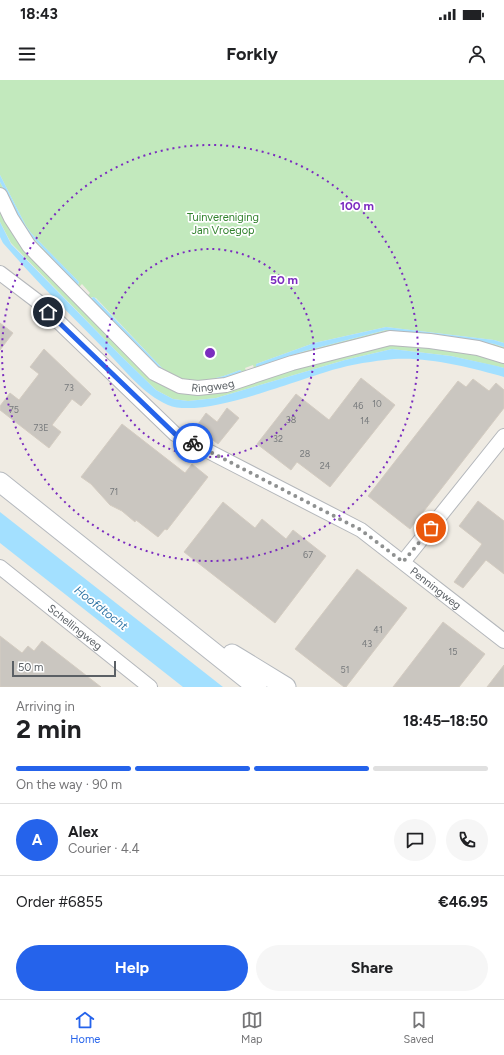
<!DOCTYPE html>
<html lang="en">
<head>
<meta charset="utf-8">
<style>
	:root { --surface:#fff; --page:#f6f6f6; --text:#202124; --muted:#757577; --line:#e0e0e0; --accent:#2563eb }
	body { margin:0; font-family:Figtree,sans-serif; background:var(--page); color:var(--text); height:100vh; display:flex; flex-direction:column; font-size:15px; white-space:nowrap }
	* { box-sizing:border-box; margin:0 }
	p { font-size:13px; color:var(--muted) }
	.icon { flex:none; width:22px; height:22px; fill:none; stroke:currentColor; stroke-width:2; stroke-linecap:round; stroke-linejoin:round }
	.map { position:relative; height:607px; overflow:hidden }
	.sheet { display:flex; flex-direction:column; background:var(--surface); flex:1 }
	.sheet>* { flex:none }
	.scale { position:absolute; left:12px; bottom:10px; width:104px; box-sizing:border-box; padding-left:4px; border:2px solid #5b6065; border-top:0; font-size:11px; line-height:14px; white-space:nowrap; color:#5b6065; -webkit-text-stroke:3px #fff; paint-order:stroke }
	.pin { position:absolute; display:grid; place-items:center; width:34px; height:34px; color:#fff; margin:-17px; border:2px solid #fff; border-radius:50%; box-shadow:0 1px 4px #0007 }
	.courier { position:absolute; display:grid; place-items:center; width:40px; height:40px; margin:-20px; border:3px solid #2563eb; border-radius:50%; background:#fff; color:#222; box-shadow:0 1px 5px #0007 }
	.summary em { font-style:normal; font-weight:700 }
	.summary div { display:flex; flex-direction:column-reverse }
	.summary { display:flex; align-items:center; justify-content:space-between; height:68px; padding:0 16px }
	h1 { font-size:26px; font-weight:700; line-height:30px }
	.bar { display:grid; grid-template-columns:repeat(4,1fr); gap:6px 4px; align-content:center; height:48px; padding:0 16px }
	.bar i { height:5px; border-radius:3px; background:var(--line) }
	.bar .active { background:var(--accent) }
	.bar p { grid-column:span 4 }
	.line { display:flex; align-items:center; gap:10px; padding:0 16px; border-top:1px solid var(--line) }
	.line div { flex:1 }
	.round { display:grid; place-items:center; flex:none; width:42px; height:42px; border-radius:21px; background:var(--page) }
	.action { display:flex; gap:8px; margin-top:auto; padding:8px 16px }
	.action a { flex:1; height:46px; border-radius:24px; background:var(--accent); color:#fff; font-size:16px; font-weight:700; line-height:46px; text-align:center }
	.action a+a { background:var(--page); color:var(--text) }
	.status { display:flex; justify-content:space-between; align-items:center; height:28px; padding:0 20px; background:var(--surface); direction:ltr }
	.status svg { height:11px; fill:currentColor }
	header { display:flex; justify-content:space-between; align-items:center; height:52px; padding:0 16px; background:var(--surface); font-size:18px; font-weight:700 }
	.tabs { display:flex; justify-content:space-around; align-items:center; height:56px; border-top:1px solid var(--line); background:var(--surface); font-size:11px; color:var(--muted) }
	.tabs a { display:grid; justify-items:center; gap:2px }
	.tabs .active { color:var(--accent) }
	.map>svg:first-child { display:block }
	.green { fill:#c2e9bd; fill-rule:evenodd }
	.water { fill:#a3e0ff }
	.building { fill:#cac6c0; stroke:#d4ccc1 }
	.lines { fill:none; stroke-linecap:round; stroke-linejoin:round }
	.street-casing { stroke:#b4b7bb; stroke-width:16 }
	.secondary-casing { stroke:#b5b9be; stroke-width:21 }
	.street { stroke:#fff; stroke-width:14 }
	.secondary { stroke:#fff; stroke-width:19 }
	.done { stroke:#8f9191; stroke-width:4; stroke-dasharray:0 7.2 }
	.route { stroke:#2563eb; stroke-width:5 }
	.ring { fill:none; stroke:#7b2cbf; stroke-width:2; stroke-dasharray:2 4 }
	.labels { text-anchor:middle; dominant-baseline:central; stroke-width:3.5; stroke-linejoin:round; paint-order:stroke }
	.number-label { font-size:9px; fill:#777a7c }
	.park-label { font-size:11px; fill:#31822d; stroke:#fff }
	.street-label { font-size:11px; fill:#5b6065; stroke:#fff }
	.water-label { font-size:12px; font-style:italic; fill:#3377a7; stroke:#fff }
	.centre { fill:#7b2cbf; stroke:#fff; stroke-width:2 }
	.ring-label { font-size:12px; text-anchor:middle; font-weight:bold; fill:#7b2cbf; stroke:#fff; stroke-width:3.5; stroke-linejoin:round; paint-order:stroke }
</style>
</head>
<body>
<div class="status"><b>18:43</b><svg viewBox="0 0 49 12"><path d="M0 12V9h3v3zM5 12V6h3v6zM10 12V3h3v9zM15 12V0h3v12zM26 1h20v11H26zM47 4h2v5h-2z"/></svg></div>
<header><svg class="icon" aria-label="menu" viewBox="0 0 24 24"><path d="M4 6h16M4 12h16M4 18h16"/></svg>Forkly<svg class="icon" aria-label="person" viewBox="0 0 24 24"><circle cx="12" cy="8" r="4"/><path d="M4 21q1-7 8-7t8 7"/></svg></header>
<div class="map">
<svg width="504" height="607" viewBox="0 0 504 607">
	<rect width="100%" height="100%" fill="#efebe3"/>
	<path class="green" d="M 0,0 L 504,0 L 504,263 L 494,260 L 386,247 L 314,263 L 256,284 L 256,287 L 258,288 L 305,271 L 386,250 L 396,250 L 494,264 L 504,267 L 504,271 L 469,263 L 406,255 L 389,256 L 355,262 L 255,291 L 253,285 L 245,288 L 247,293 C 232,299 215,304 199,304 C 156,305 114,246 85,218 L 90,213 L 82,204 L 76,210 L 72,206 L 26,156 L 0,108 L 0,102 L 24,148 L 77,205 L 78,205 L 79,202 L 31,153 L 26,146 L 0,95 ZM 92,217 L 96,218 L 162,288 C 168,292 176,298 184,300 C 203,303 223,297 240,290 L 242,292 C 225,302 192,306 174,298 C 158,290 146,276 134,264 C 120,250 106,235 92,221 L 91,218 Z
		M 0,124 L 5,134 L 177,309 L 360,268 L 409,263 L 504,279 L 504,288 L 451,276 L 392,269 L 345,280 L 216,318 L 188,321 L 173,319 L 156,310 L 121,276 L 11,163 L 0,142 Z"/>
	<path class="water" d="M 0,95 L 26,146 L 31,153 L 79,202 L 78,205 L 77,205 L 24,148 L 0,102 Z
		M 0,142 L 11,164 L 121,276 L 156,310 L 173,319 L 188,321 L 216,318 L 345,280 L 392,269 L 451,276 L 497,286 L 504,288 L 504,297 C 469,287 421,275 385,280 C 366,282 344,286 326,292 C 291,302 201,339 168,325 C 143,314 126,291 107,272 C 89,253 70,235 52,216 C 35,199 19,181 3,163 L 0,157 Z
		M 94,217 L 162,288 C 168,292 176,298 184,300 C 203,303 223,297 240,290 L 242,292 C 223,303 193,307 174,298 C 158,290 146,276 134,264 C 120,250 106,235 92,221 L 91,218 Z
		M 386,247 L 494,260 L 504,263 L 504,267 L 494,264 L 474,261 L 386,250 L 305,271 L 256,287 L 256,284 L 314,263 Z
		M 0,432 L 223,607 L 183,607 L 0,463 Z"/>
	<path class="building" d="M 0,243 L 13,253 L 0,270 Z
		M 44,269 L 91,314 L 81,326 L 72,319 L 52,345 L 61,352 L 49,368 L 0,330 L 0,326 L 10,313 L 19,320 L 39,294 L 30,287 Z
		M 361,298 L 395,325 L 330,407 L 297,382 L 291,390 L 257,364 L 296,314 L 329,340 Z
		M 473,299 L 489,311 L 496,303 L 504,310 L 504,328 L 410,449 L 368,416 L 458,301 L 466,307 Z
		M 227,328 L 239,338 L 218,364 L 196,347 L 206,333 L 217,342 Z
		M 122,344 L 185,393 L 192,384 L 208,397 L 167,450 L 165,449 L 158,457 L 136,440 L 135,442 L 122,431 L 110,425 L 91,404 L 81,397 Z
		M 478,421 L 504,441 L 504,494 L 486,480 L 463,508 L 454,502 L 482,464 L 459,446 Z
		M 223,422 L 255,448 L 262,439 L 286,459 L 293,450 L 326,476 L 275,543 L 184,472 Z
		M 357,489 L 407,528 L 346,607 L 344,607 L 295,569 Z
		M 443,542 L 485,574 L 459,607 L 393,607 Z
		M 0,556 L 22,573 L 28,566 L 34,571 L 42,561 L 101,607 L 0,607 Z
		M 504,585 L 504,607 L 487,607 Z"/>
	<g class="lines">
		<g class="street-casing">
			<g id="street">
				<path id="s1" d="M 0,115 L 11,138 L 29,166 L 154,293 L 180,306 L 198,308 L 226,305 L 292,283 L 390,258 L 430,261 L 478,268 L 504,276"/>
				<path id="s2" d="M 0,193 L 37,221 L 175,354 L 361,450 L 504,561"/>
				<path d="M 403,482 L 504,356"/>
				<path id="s3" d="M 0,487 L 150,607"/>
			</g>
		</g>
		<g class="secondary-casing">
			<path id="secondary" d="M 0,402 L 257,607
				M 232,574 L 286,607"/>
		</g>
		<use href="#street" class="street"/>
		<use href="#secondary" class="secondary"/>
	</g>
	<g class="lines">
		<path class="done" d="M 193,363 L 361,450 L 403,482 L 431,448"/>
		<path class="route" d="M 48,232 L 175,354 L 193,363"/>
	</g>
	<g class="ring">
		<circle cx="210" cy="273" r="104"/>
		<circle cx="210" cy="273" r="208"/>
	</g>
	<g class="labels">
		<g class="number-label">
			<text x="69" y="307">73</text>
			<text x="377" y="323">10</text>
			<text x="358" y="325">46</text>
			<text x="14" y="329">75</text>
			<text x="291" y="339">38</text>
			<text x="365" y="340">14</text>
			<text x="41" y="347">73E</text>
			<text x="278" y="358">32</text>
			<text x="305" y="373">28</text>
			<text x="325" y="385">24</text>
			<text x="114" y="411">71</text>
			<text x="308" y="474">67</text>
			<text x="378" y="549">41</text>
			<text x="367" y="563">43</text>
			<text x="453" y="571">15</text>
			<text x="345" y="589">51</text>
		</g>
		<g class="park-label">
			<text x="223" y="137">Tuinvereniging<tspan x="223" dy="13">Jan Vroegop</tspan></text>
		</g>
		<g class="street-label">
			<text stroke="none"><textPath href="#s1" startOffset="299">Ringweg</textPath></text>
			<text stroke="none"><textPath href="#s2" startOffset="542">Penningweg</textPath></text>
			<text stroke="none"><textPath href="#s3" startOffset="96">Schellingweg</textPath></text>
		</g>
		<g class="water-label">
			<text transform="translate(101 528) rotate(38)">Hoofdtocht</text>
		</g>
	</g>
	<circle cx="210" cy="273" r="6" class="centre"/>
	<g class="ring-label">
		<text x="357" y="130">100 m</text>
		<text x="284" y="204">50 m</text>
	</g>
</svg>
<div class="scale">50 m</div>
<div class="pin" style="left:431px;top:448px;background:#ea580c"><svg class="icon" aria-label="bag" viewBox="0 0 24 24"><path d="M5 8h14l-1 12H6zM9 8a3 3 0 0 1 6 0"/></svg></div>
<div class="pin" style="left:48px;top:232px;background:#1f2937"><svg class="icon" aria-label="home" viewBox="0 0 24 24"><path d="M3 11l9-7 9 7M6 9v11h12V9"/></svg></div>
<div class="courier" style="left:193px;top:363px"><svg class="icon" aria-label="bike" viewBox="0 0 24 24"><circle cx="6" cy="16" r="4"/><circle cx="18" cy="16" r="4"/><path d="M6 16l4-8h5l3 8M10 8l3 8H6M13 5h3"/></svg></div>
</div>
<section class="sheet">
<div class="summary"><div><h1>2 min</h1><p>Arriving in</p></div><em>18:45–18:50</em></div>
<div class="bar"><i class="active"></i><i class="active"></i><i class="active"></i><i></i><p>On the way · 90 m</p></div>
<div class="line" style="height:72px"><b class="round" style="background:var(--accent);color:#fff">A</b><div><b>Alex</b><p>Courier · 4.4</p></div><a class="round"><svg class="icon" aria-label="chat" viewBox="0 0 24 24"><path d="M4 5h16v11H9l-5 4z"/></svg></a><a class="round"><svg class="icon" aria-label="phone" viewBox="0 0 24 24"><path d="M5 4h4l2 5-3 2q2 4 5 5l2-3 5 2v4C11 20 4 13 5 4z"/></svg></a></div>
<div class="line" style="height:52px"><div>Order #6855</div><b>€46.95</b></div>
<div class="action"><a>Help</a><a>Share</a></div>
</section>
<nav class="tabs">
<a class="active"><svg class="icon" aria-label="home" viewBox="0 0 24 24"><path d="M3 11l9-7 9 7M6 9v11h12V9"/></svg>Home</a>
<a><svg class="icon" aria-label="map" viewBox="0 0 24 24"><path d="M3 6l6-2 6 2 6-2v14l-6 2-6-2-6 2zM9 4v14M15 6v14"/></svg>Map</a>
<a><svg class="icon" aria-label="saved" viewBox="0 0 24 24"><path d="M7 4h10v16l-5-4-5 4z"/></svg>Saved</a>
</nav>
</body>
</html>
